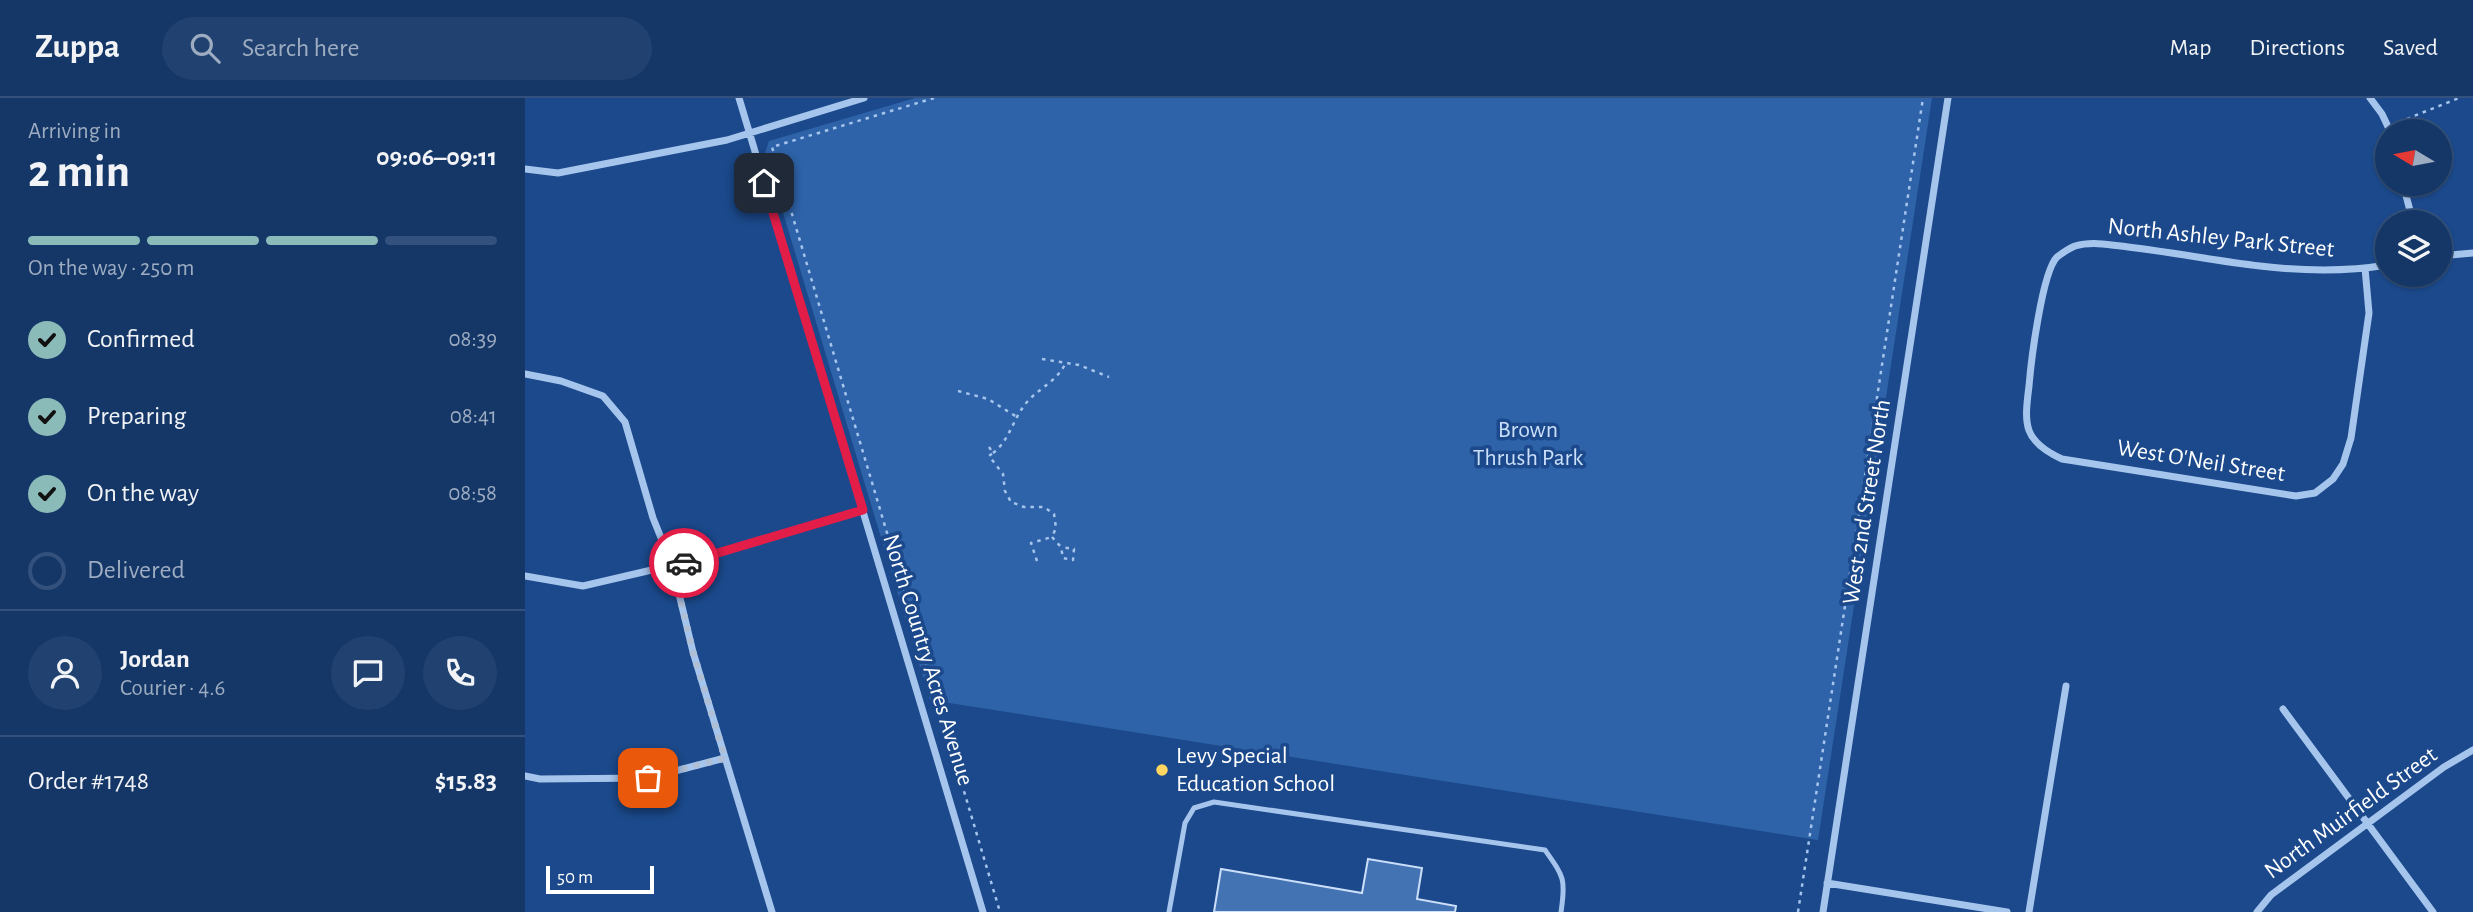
<!DOCTYPE html>
<html lang="en">
<head>
<meta charset="utf-8">
<style>
	:root { --surface:#143768; --page:#214271; --text:#f1f3f6; --muted:#9dacc0; --line:#33517c; --accent:#8bbbb9 }
	body { margin:0; font-family:"Alegreya Sans",sans-serif; background:var(--page); color:var(--text); height:100vh; display:flex; flex-direction:column; font-size:26px; white-space:nowrap }
	* { box-sizing:border-box; margin:0 }
	p { font-size:23px; color:var(--muted) }
	.icon { flex:none; width:38px; height:38px; fill:none; stroke:currentColor; stroke-width:2; stroke-linecap:round; stroke-linejoin:round }
	.map { position:relative; flex:1; overflow:hidden }
	.details { display:flex; flex-direction:column; background:var(--surface); width:525px }
	.details>* { flex:none }
	.needle { width:46px; rotate:280deg }
	.tools { position:absolute; left:1850px; top:21px; display:grid; gap:14px }
	.tools a { display:grid; place-items:center; width:77px; height:77px; border-radius:50%; background:var(--surface); box-shadow:0 2px 5px #0004,0 0 0 2px var(--line); font-size:35px }
	.scale { position:absolute; left:21px; bottom:18px; width:108px; box-sizing:border-box; padding-left:7px; border:4px solid #fff; border-top:0; font-size:19px; line-height:24px; white-space:nowrap; color:#fff; -webkit-text-stroke:5px #1b498b; paint-order:stroke }
	.pin { position:absolute; display:grid; place-items:center; width:60px; height:60px; color:#fff; margin:-30px; border-radius:14px; box-shadow:0 4px 10px #0006 }
	.courier { position:absolute; display:grid; place-items:center; width:70px; height:70px; margin:-35px; border:5px solid #e11d48; border-radius:50%; background:#fff; color:#222; box-shadow:0 2px 9px #0007 }
	.summary em { font-style:normal; font-weight:700 }
	.summary div { display:flex; flex-direction:column-reverse }
	.summary { display:flex; align-items:center; justify-content:space-between; height:119px; padding:0 28px }
	h1 { font-size:46px; font-weight:700; line-height:52px }
	.bar { display:grid; grid-template-columns:repeat(4,1fr); gap:10px 7px; align-content:center; height:84px; padding:0 28px }
	.bar i { height:9px; border-radius:5px; background:var(--line) }
	.bar .on { background:var(--accent) }
	.bar p { grid-column:span 4 }
	.line { display:flex; align-items:center; gap:18px; padding:0 28px; border-top:2px solid var(--line) }
	.line div { flex:1 }
	.round { display:grid; place-items:center; flex:none; width:74px; height:74px; border-radius:37px; background:var(--page) }
	ol { padding:0 28px; list-style:none }
	li { display:flex; align-items:center; gap:21px; height:77px }
	li p { margin-inline-start:auto }
	li .icon { padding:7px; border-radius:50%; background:var(--accent); color:#111; stroke-width:4 }
	li:last-child { color:var(--muted) }
	li i { width:38px; height:38px; border:4px solid var(--line); border-radius:50% }
	header { display:flex; align-items:center; gap:42px; box-sizing:border-box; height:98px; padding:0 35px; background:var(--surface); border-bottom:2px solid var(--line) }
	header strong { font-size:33px }
	nav { display:flex; gap:38px; margin-inline-start:auto; font-size:24px }
	.search { width:490px; height:63px; background:var(--page); display:flex; align-items:center; gap:18px; box-sizing:border-box; padding:0 24px; border-radius:38px; color:var(--muted); font-size:26px }
	main { display:flex; flex:1; min-height:0 }
	.map>svg:first-child { display:block }
	.green { fill:#2e63a9 }
	.building { fill:#4473b3; stroke:#cbdffa; stroke-width:2 }
	.lines { fill:none; stroke-linecap:round; stroke-linejoin:round }
	.path { stroke:#a6c5ed; stroke-width:2.5; stroke-dasharray:3.5 5; stroke-linecap:butt }
	.service { stroke:#a6c5ed; stroke-width:5 }
	.minor { stroke:#a6c5ed; stroke-width:7 }
	.done { stroke:#afbfd6; stroke-width:7; stroke-dasharray:0 12.6 }
	.route { stroke:#e11d48; stroke-width:9 }
	.poi-dot { fill:#ffd562; stroke:#1b498b; stroke-width:2.5 }
	.labels { text-anchor:middle; dominant-baseline:central; stroke-width:7; stroke-linejoin:round; paint-order:stroke }
	.street-label { font-size:24px; fill:#fff; stroke:#1b498b }
	.park-label { font-size:24px; fill:#cbdffa; stroke:#1b498b }
	.poi-label { font-size:24px; fill:#fff; stroke:#1b498b; text-anchor:start }
</style>
</head>
<body>
<header>
<strong>Zuppa</strong>
<div class="search"><svg class="icon" aria-label="search" viewBox="0 0 24 24"><circle cx="10" cy="10" r="6"/><path d="M15 15l6 6"/></svg>Search here</div>
<nav><a>Map</a><a>Directions</a><a>Saved</a></nav>
</header>
<main>
<section class="details">
<div class="summary"><div><h1>2 min</h1><p>Arriving in</p></div><em>09:06–09:11</em></div>
<div class="bar"><i class="on"></i><i class="on"></i><i class="on"></i><i></i><p>On the way · 250 m</p></div>
<ol>
<li><svg class="icon" aria-label="check" viewBox="0 0 24 24"><path d="M5 12l5 5 9-10"/></svg>Confirmed<p>08:39</p></li>
<li><svg class="icon" aria-label="check" viewBox="0 0 24 24"><path d="M5 12l5 5 9-10"/></svg>Preparing<p>08:41</p></li>
<li><svg class="icon" aria-label="check" viewBox="0 0 24 24"><path d="M5 12l5 5 9-10"/></svg>On the way<p>08:58</p></li>
<li><i></i>Delivered</li>
</ol>
<div class="line" style="height:126px"><a class="round"><svg class="icon" aria-label="person" viewBox="0 0 24 24"><circle cx="12" cy="8" r="4"/><path d="M4 21q1-7 8-7t8 7"/></svg></a><div><b>Jordan</b><p>Courier · 4.6</p></div><a class="round"><svg class="icon" aria-label="chat" viewBox="0 0 24 24"><path d="M4 5h16v11H9l-5 4z"/></svg></a><a class="round"><svg class="icon" aria-label="phone" viewBox="0 0 24 24"><path d="M5 4h4l2 5-3 2q2 4 5 5l2-3 5 2v4C11 20 4 13 5 4z"/></svg></a></div>
<div class="line" style="height:91px"><div>Order #1748</div><b>$15.83</b></div>
</section>
<div class="map">
<svg width="1948" height="814" viewBox="0 0 1948 814">
	<rect width="100%" height="100%" fill="#1b498b"/>
	<path class="green" d="M 390,0 L 1407,0 L 1293,742 L 405,602 L 240,55 L 244,43 Z"/>
	<path class="building" d="M 843,761 L 897,770 L 892,801 L 931,808 L 930,814 L 689,814 L 696,771 L 837,795 Z"/>
	<g class="lines">
		<path class="path" d="M 409,0 L 247,49 L 475,814
			M 1874,24 L 1934,0
			M 517,261 L 554,267 L 584,279
			M 433,293 L 463,301 L 492,319
			M 464,349 L 468,355 L 464,358 L 478,376 L 480,393 L 486,404 L 499,409 L 519,409 L 529,416 L 531,430 L 527,439
			M 468,355 C 485,342 488,320 502,304 C 515,289 533,283 541,264
			M 527,439 L 536,449 L 538,460 L 548,462 L 549,451 L 536,449
			M 512,463 L 506,445 L 527,439
			M 1273,814 L 1398,0"/>
		<path class="service" d="M 644,814 L 660,725 L 669,710 L 689,704 L 1020,752 C 1039,779 1041,781 1036,814"/>
		<path class="minor" d="M 214,0 L 458,814
			M 1845,0 L 1857,16 L 1865,33
			M 0,71 L 33,75 L 202,42 L 339,0
			M 1878,86 L 1888,124
			M 1914,158 L 1948,155
			M 1840,170 L 1844,215 L 1826,340 L 1818,366 L 1808,381 L 1790,395 L 1771,398 L 1537,361 C 1498,343 1499,327 1504,288 C 1506,264 1517,174 1532,159 C 1536,156 1545,150 1550,148 C 1567,143 1587,147 1603,149 C 1647,154 1691,163 1735,168 C 1777,173 1820,174 1862,167
			M 0,276 L 36,283 L 78,298 L 100,324 L 128,420 L 147,467 L 168,554 L 247,814
			M 0,478 L 58,488 L 161,464 L 338,412
			M 1758,611 L 1908,814
			M 0,678 L 15,681 L 123,680 L 200,660
			M 1302,785 L 1482,814
			M 1298,814 L 1423,0
			M 1504,814 L 1541,588
			M 1732,814 L 1746,797 L 1919,669 L 1948,652"/>
	</g>
	<g class="lines">
		<path class="done" d="M 123,680 L 200,660 L 168,554 L 147,467 L 159,465"/>
		<path class="route" d="M 159,465 L 338,412 L 239,85"/>
	</g>
	<circle class="poi-dot" cx="637" cy="672" r="7"/>
	<g class="labels">
		<g class="street-label">
			<text transform="translate(1696 140) rotate(6)">North Ashley Park Street</text>
			<text transform="translate(1676 363) rotate(9)">West O'Neil Street</text>
			<text transform="translate(1342 404) rotate(-81)">West 2nd Street North</text>
			<text transform="translate(403 562) rotate(73)">North Country Acres Avenue</text>
			<text transform="translate(1826 715) rotate(-36)">North Muirfield Street</text>
		</g>
		<g class="park-label">
			<text x="1003" y="332">Brown<tspan x="1003" dy="28">Thrush Park</tspan></text>
		</g>
		<g class="poi-label">
			<text x="651" y="658">Levy Special<tspan x="651" dy="28">Education School</tspan></text>
		</g>
	</g>
</svg>
<div class="tools">
<a><svg class="needle" viewBox="-14 -14 28 28"><path d="M0-13l5 13h-10z" fill="#e53935"/><path d="M0 13l5-13h-10z" fill="#9dacc0"/></svg></a>
<a><svg class="icon" aria-label="layers" viewBox="0 0 24 24"><path d="M12 4l9 5-9 5-9-5zM3 14l9 5 9-5"/></svg></a>
</div>
<div class="scale">50 m</div>
<div class="pin" style="left:123px;top:680px;background:#ea580c"><svg class="icon" aria-label="bag" viewBox="0 0 24 24"><path d="M5 8h14l-1 12H6zM9 8a3 3 0 0 1 6 0"/></svg></div>
<div class="pin" style="left:239px;top:85px;background:#1f2937"><svg class="icon" aria-label="home" viewBox="0 0 24 24"><path d="M3 11l9-7 9 7M6 9v11h12V9"/></svg></div>
<div class="courier" style="left:159px;top:465px"><svg class="icon" aria-label="car" viewBox="0 0 24 24"><path d="M5 17H2v-5l4-1 3-4h7l3 4 3 1v5h-3M9 17h6M6 11h13"/><circle cx="7" cy="17" r="2"/><circle cx="17" cy="17" r="2"/></svg></div>
</div>
</main>
</body>
</html>
